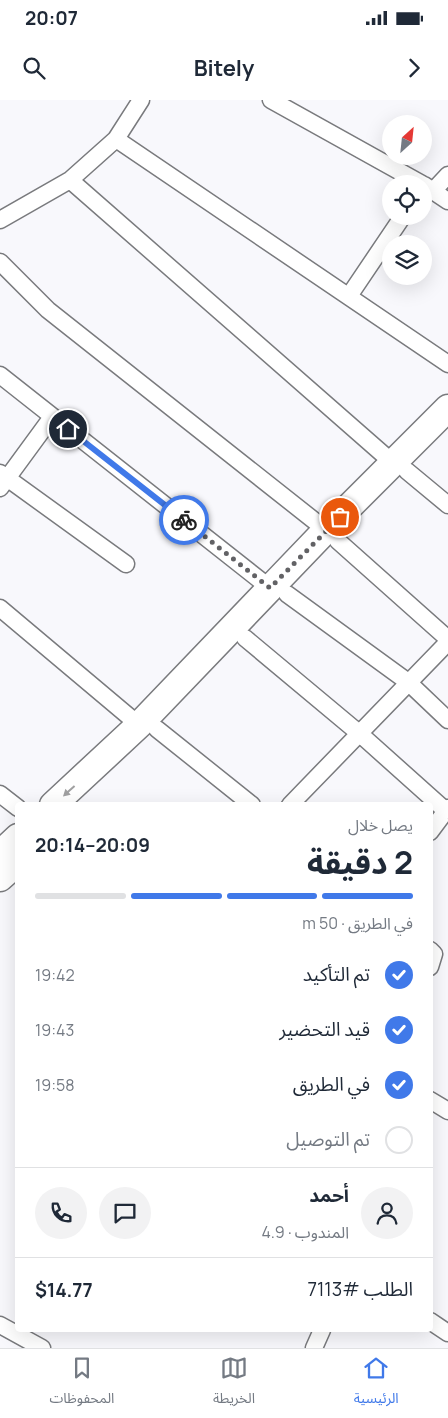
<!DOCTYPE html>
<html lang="ar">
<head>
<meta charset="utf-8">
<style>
	:root { --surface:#fff; --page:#f2f2f3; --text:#1f2937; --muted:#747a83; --line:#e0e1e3; --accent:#4079e9 }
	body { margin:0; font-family:Manrope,"Noto Sans Arabic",sans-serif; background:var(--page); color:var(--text); direction:rtl; height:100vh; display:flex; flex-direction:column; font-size:19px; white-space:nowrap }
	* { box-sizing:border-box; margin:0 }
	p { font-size:16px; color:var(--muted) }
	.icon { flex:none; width:28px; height:28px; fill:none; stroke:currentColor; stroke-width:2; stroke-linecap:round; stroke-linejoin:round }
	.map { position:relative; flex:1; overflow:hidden; direction:ltr }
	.details { position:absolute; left:15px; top:702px; width:418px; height:530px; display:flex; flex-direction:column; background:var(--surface); border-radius:5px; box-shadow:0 5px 20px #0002; direction:rtl }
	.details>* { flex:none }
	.needle { width:32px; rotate:27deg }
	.tools { position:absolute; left:382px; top:15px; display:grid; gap:10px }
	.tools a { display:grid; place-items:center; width:50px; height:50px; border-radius:50%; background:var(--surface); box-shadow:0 5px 20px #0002; font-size:25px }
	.pin { position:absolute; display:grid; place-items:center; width:42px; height:42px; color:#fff; margin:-21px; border:2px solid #fff; border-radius:50%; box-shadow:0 1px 5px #0007 }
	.courier { position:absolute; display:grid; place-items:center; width:50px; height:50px; margin:-25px; border:4px solid #4079e9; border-radius:50%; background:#fff; color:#222; box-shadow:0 1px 6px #0007 }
	.headline em { font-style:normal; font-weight:700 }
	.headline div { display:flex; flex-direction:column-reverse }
	.headline { display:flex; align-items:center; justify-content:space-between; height:85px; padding:0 20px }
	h1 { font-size:32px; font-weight:700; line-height:38px }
	.bar { display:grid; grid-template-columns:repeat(4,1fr); gap:8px 5px; align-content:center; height:60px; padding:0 20px }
	.bar i { height:6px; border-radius:4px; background:var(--line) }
	.bar .on { background:var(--accent) }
	.bar p { grid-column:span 4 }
	.line { display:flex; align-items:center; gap:12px; padding:0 20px; border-top:1px solid var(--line) }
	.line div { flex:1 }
	.round { display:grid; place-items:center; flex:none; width:52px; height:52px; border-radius:26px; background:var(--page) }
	ol { padding:0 20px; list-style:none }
	li { display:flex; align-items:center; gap:15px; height:55px }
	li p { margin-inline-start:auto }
	li .icon { padding:5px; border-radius:50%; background:var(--accent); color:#fff; stroke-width:4 }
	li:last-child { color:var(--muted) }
	li i { width:28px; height:28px; border:2px solid var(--line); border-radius:50% }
	.status { display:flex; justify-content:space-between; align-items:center; height:35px; padding:0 25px; background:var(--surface); direction:ltr }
	.status svg { height:14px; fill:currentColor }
	header { display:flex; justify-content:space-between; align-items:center; height:65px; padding:0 20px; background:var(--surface); font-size:22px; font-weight:700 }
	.tab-bar { display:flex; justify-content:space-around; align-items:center; height:70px; border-top:1px solid var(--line); background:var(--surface); font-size:14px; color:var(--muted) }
	.tab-bar a { display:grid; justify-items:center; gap:2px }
	.tab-bar .on { color:var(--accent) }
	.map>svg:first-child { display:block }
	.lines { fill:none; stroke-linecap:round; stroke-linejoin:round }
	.minor-casing { stroke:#797a7d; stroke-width:19 }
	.primary-casing { stroke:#797a7d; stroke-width:29 }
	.minor { stroke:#fff; stroke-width:16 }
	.primary { stroke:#fff; stroke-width:26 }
	.oneway { fill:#a0a0a1 }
	.done { stroke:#626265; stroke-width:5; stroke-dasharray:0 9 }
	.route { stroke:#4079e9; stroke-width:6 }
</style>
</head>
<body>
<div class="status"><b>20:07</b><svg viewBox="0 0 49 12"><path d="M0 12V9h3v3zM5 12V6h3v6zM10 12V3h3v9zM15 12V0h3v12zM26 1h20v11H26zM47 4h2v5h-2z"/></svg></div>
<header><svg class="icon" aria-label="forward" viewBox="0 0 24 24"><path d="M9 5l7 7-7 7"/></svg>Bitely<svg class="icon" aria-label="search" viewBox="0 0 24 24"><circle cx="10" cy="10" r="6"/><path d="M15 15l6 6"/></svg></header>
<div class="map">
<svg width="448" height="1248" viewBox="0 0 448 1248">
	<rect width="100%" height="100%" fill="#f8f8fc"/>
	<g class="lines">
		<g class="minor-casing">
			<path id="minor" d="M 271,0 L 422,84
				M 116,39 L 448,264
				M 70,80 L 393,363
				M 424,85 L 448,101
				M 434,90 L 448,75
				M 0,120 L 70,80 L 116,39 L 141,0
				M 0,162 L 48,210 L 326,430
				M 349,196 L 403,116
				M 0,275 L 270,488
				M 407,371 L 448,405
				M 0,373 L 126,464
				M 0,388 L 52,317
				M 338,441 L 448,539
				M 287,494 L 408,582 L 448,620
				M 0,508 L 139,625
				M 245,538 L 360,634 L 446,711
				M 157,629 L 252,705
				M 0,694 L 18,708
				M 290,705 L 448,542
				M 430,732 L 448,708
				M 430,850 L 434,854 L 430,867
				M 430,1000 L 448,1011
				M 430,1221 L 448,1233
				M 0,1225 L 42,1248
				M 314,1248 L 322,1230"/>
		</g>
		<g class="primary-casing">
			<path id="primary" d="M 53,705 L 139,625 L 326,430 L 448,308
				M 0,754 L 18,737
				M 0,778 L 18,762"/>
		</g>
		<use href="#minor" class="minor"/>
		<use href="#primary" class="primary"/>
	</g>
	<defs><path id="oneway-solid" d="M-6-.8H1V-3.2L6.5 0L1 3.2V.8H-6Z" transform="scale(1.25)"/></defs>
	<use class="oneway" href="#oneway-solid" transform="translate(69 691) rotate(138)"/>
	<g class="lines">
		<path class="done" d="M 184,420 L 270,488 L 340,417"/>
		<path class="route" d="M 68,329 L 184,420"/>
	</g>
</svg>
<div class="tools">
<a><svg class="needle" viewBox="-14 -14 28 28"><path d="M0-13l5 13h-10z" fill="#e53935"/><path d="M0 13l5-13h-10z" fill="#747a83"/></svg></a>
<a><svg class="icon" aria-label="locate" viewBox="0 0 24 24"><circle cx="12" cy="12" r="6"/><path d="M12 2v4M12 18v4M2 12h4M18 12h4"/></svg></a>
<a><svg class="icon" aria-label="layers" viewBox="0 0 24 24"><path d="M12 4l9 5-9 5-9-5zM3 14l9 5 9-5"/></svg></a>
</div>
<div class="pin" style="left:340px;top:417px;background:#ea580c"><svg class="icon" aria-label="bag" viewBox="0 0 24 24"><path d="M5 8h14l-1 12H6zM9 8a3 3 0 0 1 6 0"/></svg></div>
<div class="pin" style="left:68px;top:329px;background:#1f2937"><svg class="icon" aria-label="home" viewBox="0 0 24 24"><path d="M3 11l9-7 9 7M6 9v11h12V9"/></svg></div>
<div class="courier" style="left:184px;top:420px"><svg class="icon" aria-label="bike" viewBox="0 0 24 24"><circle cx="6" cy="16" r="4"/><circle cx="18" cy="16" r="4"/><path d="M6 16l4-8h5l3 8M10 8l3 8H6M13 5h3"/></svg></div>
<section class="details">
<div class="headline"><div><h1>2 دقيقة</h1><p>يصل خلال</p></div><em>20:09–20:14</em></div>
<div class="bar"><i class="on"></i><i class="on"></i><i class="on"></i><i></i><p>في الطريق · 50 m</p></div>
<ol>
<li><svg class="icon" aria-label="check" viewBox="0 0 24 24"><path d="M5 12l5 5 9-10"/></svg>تم التأكيد<p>19:42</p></li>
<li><svg class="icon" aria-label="check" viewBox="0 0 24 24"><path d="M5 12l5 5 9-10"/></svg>قيد التحضير<p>19:43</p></li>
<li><svg class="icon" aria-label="check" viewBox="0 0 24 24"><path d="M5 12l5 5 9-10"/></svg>في الطريق<p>19:58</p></li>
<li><i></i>تم التوصيل</li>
</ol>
<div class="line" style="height:90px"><a class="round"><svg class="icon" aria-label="person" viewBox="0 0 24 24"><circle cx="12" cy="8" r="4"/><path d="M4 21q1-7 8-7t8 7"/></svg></a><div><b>أحمد</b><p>المندوب · 4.9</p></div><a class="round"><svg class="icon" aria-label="chat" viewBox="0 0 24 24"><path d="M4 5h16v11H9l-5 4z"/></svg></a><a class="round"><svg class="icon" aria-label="phone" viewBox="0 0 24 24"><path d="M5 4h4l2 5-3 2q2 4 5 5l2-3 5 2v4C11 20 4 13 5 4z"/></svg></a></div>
<div class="line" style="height:65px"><div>الطلب #7113</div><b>$14.77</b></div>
</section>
</div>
<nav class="tab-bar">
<a class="on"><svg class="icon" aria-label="home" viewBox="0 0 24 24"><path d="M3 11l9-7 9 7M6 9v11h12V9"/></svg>الرئيسية</a>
<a><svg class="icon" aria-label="map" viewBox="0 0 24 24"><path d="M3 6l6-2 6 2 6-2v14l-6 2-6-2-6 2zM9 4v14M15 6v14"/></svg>الخريطة</a>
<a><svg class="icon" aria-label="saved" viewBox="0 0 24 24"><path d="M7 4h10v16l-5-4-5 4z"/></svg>المحفوظات</a>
</nav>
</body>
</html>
